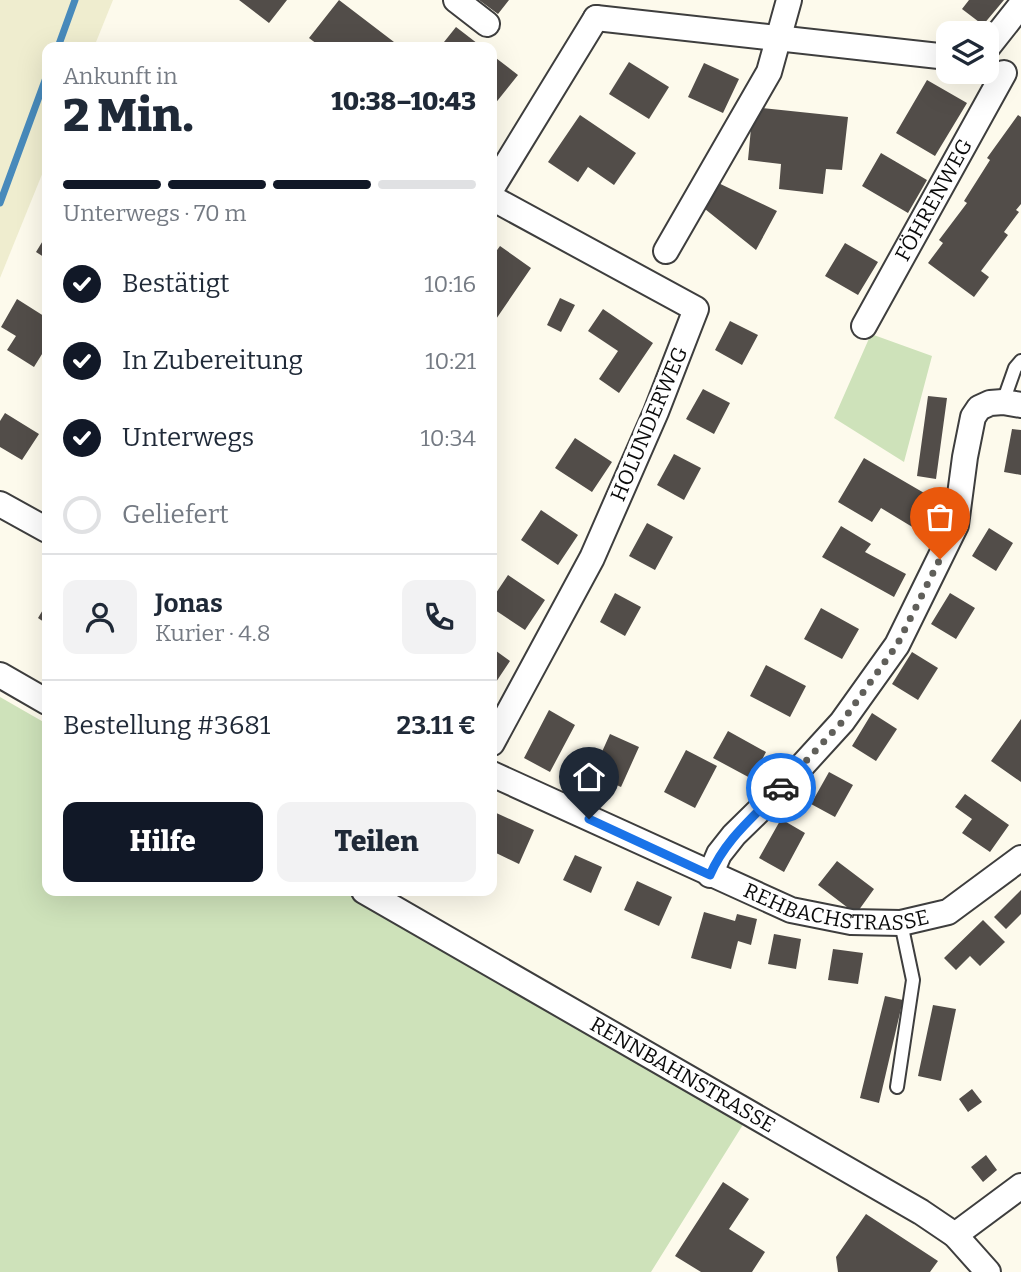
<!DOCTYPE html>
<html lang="de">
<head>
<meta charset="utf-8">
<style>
	:root { --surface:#fff; --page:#f2f2f3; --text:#1f2937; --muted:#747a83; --line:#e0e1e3; --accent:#111827 }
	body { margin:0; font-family:Bitter,serif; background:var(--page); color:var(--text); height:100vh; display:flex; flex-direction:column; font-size:26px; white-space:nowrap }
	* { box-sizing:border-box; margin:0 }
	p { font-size:23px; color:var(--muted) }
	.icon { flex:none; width:38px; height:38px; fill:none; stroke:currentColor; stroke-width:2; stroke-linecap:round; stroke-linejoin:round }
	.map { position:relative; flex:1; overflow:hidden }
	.details { position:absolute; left:42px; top:42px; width:455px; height:854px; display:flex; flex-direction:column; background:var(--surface); border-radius:14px; box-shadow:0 7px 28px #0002 }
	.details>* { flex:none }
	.fabs { position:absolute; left:936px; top:21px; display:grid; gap:14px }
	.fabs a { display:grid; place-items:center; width:63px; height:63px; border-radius:14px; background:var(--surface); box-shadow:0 7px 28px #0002; font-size:35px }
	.pin { position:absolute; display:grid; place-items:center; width:60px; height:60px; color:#fff; margin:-72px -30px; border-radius:50% 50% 50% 0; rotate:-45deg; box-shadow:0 0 7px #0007 }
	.pin .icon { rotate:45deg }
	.courier { position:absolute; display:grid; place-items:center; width:70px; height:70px; margin:-35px; border:5px solid #1a73e8; border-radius:50%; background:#fff; color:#222; box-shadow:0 2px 9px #0007 }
	.overview em { font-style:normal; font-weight:800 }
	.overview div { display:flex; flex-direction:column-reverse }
	.overview { display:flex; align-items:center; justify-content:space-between; height:119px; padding:0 21px }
	h1 { font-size:46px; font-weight:800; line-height:52px }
	.bar { display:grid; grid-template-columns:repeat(4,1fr); gap:10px 7px; align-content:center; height:84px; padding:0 21px }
	.bar i { height:9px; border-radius:5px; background:var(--line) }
	.bar .on { background:var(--accent) }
	.bar p { grid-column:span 4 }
	.line { display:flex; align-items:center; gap:18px; padding:0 21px; border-top:2px solid var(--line) }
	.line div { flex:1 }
	.round { display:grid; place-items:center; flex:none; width:74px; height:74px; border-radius:14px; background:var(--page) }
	ol { padding:0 21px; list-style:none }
	li { display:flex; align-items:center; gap:21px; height:77px }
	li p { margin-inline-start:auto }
	li .icon { padding:7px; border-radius:50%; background:var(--accent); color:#fff; stroke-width:4 }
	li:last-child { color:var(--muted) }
	li i { width:38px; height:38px; border:4px solid var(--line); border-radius:50% }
	.button { display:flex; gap:14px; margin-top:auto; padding:14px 21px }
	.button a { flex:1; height:80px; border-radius:14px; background:var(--accent); color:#fff; font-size:28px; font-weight:800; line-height:80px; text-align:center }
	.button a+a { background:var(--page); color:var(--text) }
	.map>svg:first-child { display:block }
	.farmland { fill:#efedcf }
	.green { fill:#cee2ba }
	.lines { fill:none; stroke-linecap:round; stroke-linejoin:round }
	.stream { stroke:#488abb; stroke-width:7 }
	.building { fill:#524d49 }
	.lane-casing { stroke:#3e3e3e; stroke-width:16 }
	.street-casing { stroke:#3e3e3e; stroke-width:28 }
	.lane { stroke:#fff; stroke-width:12 }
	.street { stroke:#fff; stroke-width:24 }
	.done { stroke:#605f5a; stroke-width:7; stroke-dasharray:0 12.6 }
	.route { stroke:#1a73e8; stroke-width:9 }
	.labels { text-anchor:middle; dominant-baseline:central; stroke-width:7; stroke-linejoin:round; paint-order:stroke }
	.street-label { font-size:21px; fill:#0b0b0b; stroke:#fff }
</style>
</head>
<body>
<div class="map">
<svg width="1021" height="1272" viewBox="0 0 1021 1272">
	<rect width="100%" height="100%" fill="#fdfaec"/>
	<path class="farmland" d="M 0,0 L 113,0 L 94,47 L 47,47 L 47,162 L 0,278 Z"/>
	<path class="green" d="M 871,334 L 932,356 L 904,462 L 834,418 Z
		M 0,697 L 47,724 L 47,891 L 345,891 L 744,1123 L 651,1272 L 0,1272 Z"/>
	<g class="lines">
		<path class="stream" d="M 58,47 L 75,0
			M 0,203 L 47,75"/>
	</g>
	<path class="building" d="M 239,0 L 287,0 L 269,23 Z
		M 339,0 L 394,42 L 390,47 L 321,47 L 309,38 Z
		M 479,0 L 509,0 L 498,14 Z
		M 969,0 L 1004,0 L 983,25 L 962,9 Z
		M 456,27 L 482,47 L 440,47 Z
		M 492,55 L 518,75 L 494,105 L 492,103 Z
		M 629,62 L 669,87 L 649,119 L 609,94 Z
		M 704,63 L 739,79 L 723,113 L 688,97 Z
		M 927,80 L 967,103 L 935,156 L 896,133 Z
		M 753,107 L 848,117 L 842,170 L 826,169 L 823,194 L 779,189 L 781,164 L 748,160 Z
		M 580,115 L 636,153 L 614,185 L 588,167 L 578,182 L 548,162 Z
		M 1018,115 L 1021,117 L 1021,204 L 1016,210 L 1019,212 L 1004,232 L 1008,235 L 981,271 L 989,277 L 974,297 L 928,263 L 943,243 L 939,240 L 967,203 L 964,201 L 990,160 L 987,158 Z
		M 881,153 L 927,180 L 908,213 L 862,186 Z
		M 712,180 L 777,211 L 756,250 L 700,205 Z
		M 47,234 L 47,259 L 36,252 Z
		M 845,243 L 878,262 L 858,295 L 825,276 Z
		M 500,246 L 531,268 L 492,325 L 492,257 Z
		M 560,298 L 575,305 L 561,332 L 547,325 Z
		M 17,299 L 47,318 L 47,346 L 34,367 L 7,350 L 16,336 L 1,327 Z
		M 603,309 L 653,343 L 619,393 L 599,379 L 618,351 L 588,331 Z
		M 730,321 L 758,335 L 742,365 L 715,350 Z
		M 703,389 L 730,403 L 714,434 L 686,419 Z
		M 928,396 L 947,398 L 936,479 L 917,476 Z
		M 5,413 L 39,434 L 22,460 L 0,447 L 0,421 Z
		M 1012,429 L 1021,430 L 1021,475 L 1004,472 Z
		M 575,438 L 612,462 L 592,492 L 555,468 Z
		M 674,454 L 701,468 L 684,500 L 657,485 Z
		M 864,458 L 931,497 L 914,528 L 881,508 L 872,522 L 838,502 Z
		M 541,510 L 578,535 L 558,565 L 521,540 Z
		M 647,523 L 673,537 L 655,570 L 629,556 Z
		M 841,526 L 871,544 L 865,552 L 906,574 L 894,597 L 822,557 Z
		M 989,528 L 1013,543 L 996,571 L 972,556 Z
		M 508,575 L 545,600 L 525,630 L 492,608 L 492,599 Z
		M 615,593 L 641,607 L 625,636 L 600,622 Z
		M 950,593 L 975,608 L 956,639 L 931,624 Z
		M 47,603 L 47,624 L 38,618 Z
		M 821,608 L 859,629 L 842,659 L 804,639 Z
		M 492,648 L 510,661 L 492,688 Z
		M 912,652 L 938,668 L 918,700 L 892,684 Z
		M 766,665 L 806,686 L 790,717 L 750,696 Z
		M 549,710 L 575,725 L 550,772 L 524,758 Z
		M 872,713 L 897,729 L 876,761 L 852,746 Z
		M 1021,719 L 1021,782 L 991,761 Z
		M 728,731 L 766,752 L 752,779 L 713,758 Z
		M 610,734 L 639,747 L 621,787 L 592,774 Z
		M 686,750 L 717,766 L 695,808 L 664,792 Z
		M 829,772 L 853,785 L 835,817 L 811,804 Z
		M 965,794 L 1009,825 L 990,852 L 962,833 L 972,819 L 955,807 Z
		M 492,811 L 534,830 L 519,864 L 494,852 L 492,857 Z
		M 781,819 L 805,833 L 784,872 L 759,858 Z
		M 575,855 L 602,867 L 591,893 L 563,880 Z
		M 837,861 L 874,889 L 856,914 L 818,885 Z
		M 637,881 L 672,897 L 659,926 L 624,910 Z
		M 1021,890 L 1021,914 L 1006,929 L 994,917 Z
		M 704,912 L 735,921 L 737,914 L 757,919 L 751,945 L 738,941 L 731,969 L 691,958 Z
		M 983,920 L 1005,942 L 980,966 L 970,956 L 956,970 L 944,958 Z
		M 774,934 L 801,939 L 796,969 L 768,964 Z
		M 833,949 L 863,953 L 858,984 L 828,980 Z
		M 885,996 L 903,1000 L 879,1103 L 860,1098 Z
		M 933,1005 L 956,1009 L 941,1081 L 918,1076 Z
		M 972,1089 L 982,1102 L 968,1112 L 959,1099 Z
		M 986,1155 L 997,1170 L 983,1182 L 971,1167 Z
		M 723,1182 L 749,1199 L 729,1229 L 765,1252 L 752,1272 L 701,1272 L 675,1256 Z
		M 866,1214 L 938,1261 L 930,1272 L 838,1272 L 836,1257 Z"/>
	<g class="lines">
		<g class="lane-casing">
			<path id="lane" d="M 1003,402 L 1015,368 L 1021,361
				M 897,1087 L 913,980 L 901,923"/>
		</g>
		<g class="street-casing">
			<g id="street">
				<path d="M 456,0 L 487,24"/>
				<path d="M 596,18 L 948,57"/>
				<path d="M 987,48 L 1021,5"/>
				<path d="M 492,188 L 596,18"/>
				<path d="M 492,198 L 696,309 L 656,412 L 592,558 L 492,743"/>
				<path d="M 666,251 L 769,72 L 789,0"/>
				<path id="s1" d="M 864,326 L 1004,73"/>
				<path d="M 0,504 L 47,530"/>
				<path d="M 0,675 L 47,702"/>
				<path id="s2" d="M 492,774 L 791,910 L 851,922 L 901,923 L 948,912 L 1021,858"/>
				<path d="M 710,875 L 719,854 L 734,835 L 780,790 L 842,722 L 897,645 L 956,525 L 965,457 L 973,417 L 979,408 L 990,403 L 1003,402 L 1021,405"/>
				<path id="s3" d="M 364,891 L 921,1212 L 955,1235 L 988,1272"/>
				<path d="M 955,1235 L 1021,1186"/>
			</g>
		</g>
		<use href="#lane" class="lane"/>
		<use href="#street" class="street"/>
	</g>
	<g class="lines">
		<path class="done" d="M 781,788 L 842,722 L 897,645 L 940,559"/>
		<path class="route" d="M 589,819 L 710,875 C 726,838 754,817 781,788"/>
	</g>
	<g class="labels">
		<g class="street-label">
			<text stroke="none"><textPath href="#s1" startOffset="144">FÖHRENWEG</textPath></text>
			<text transform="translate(649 424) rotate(-67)">HOLUNDERWEG</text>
			<text stroke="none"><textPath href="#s2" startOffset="373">REHBACHSTRASSE</textPath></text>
			<text stroke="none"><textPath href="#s3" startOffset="368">RENNBAHNSTRASSE</textPath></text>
		</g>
	</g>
</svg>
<div class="fabs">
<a><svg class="icon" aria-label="layers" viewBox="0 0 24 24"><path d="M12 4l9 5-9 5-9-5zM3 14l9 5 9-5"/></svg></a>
</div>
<div class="pin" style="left:940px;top:559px;background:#ea580c"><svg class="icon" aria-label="bag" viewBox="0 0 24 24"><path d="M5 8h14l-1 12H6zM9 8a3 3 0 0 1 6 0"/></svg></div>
<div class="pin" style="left:589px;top:819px;background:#1f2937"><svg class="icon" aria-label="home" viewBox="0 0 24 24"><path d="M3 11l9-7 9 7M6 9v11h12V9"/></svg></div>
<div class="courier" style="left:781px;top:788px"><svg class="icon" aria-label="car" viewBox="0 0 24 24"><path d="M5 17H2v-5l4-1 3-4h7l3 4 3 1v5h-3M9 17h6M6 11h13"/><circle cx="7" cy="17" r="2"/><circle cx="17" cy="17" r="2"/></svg></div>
<section class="details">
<div class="overview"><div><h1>2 Min.</h1><p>Ankunft in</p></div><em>10:38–10:43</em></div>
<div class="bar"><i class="on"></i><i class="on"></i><i class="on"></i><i></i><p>Unterwegs · 70 m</p></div>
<ol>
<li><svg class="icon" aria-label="check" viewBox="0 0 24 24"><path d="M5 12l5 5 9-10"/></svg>Bestätigt<p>10:16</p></li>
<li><svg class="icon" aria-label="check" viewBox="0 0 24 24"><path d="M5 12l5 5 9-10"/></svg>In Zubereitung<p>10:21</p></li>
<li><svg class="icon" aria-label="check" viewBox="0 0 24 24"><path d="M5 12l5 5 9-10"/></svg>Unterwegs<p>10:34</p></li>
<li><i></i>Geliefert</li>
</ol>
<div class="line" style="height:126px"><a class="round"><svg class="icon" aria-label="person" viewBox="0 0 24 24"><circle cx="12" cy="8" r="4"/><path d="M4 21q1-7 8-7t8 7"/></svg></a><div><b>Jonas</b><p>Kurier · 4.8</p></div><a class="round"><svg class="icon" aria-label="phone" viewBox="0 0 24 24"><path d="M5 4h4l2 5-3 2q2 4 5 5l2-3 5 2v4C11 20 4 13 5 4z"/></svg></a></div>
<div class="line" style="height:91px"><div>Bestellung #3681</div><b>23.11 €</b></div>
<div class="button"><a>Hilfe</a><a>Teilen</a></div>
</section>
</div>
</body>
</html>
